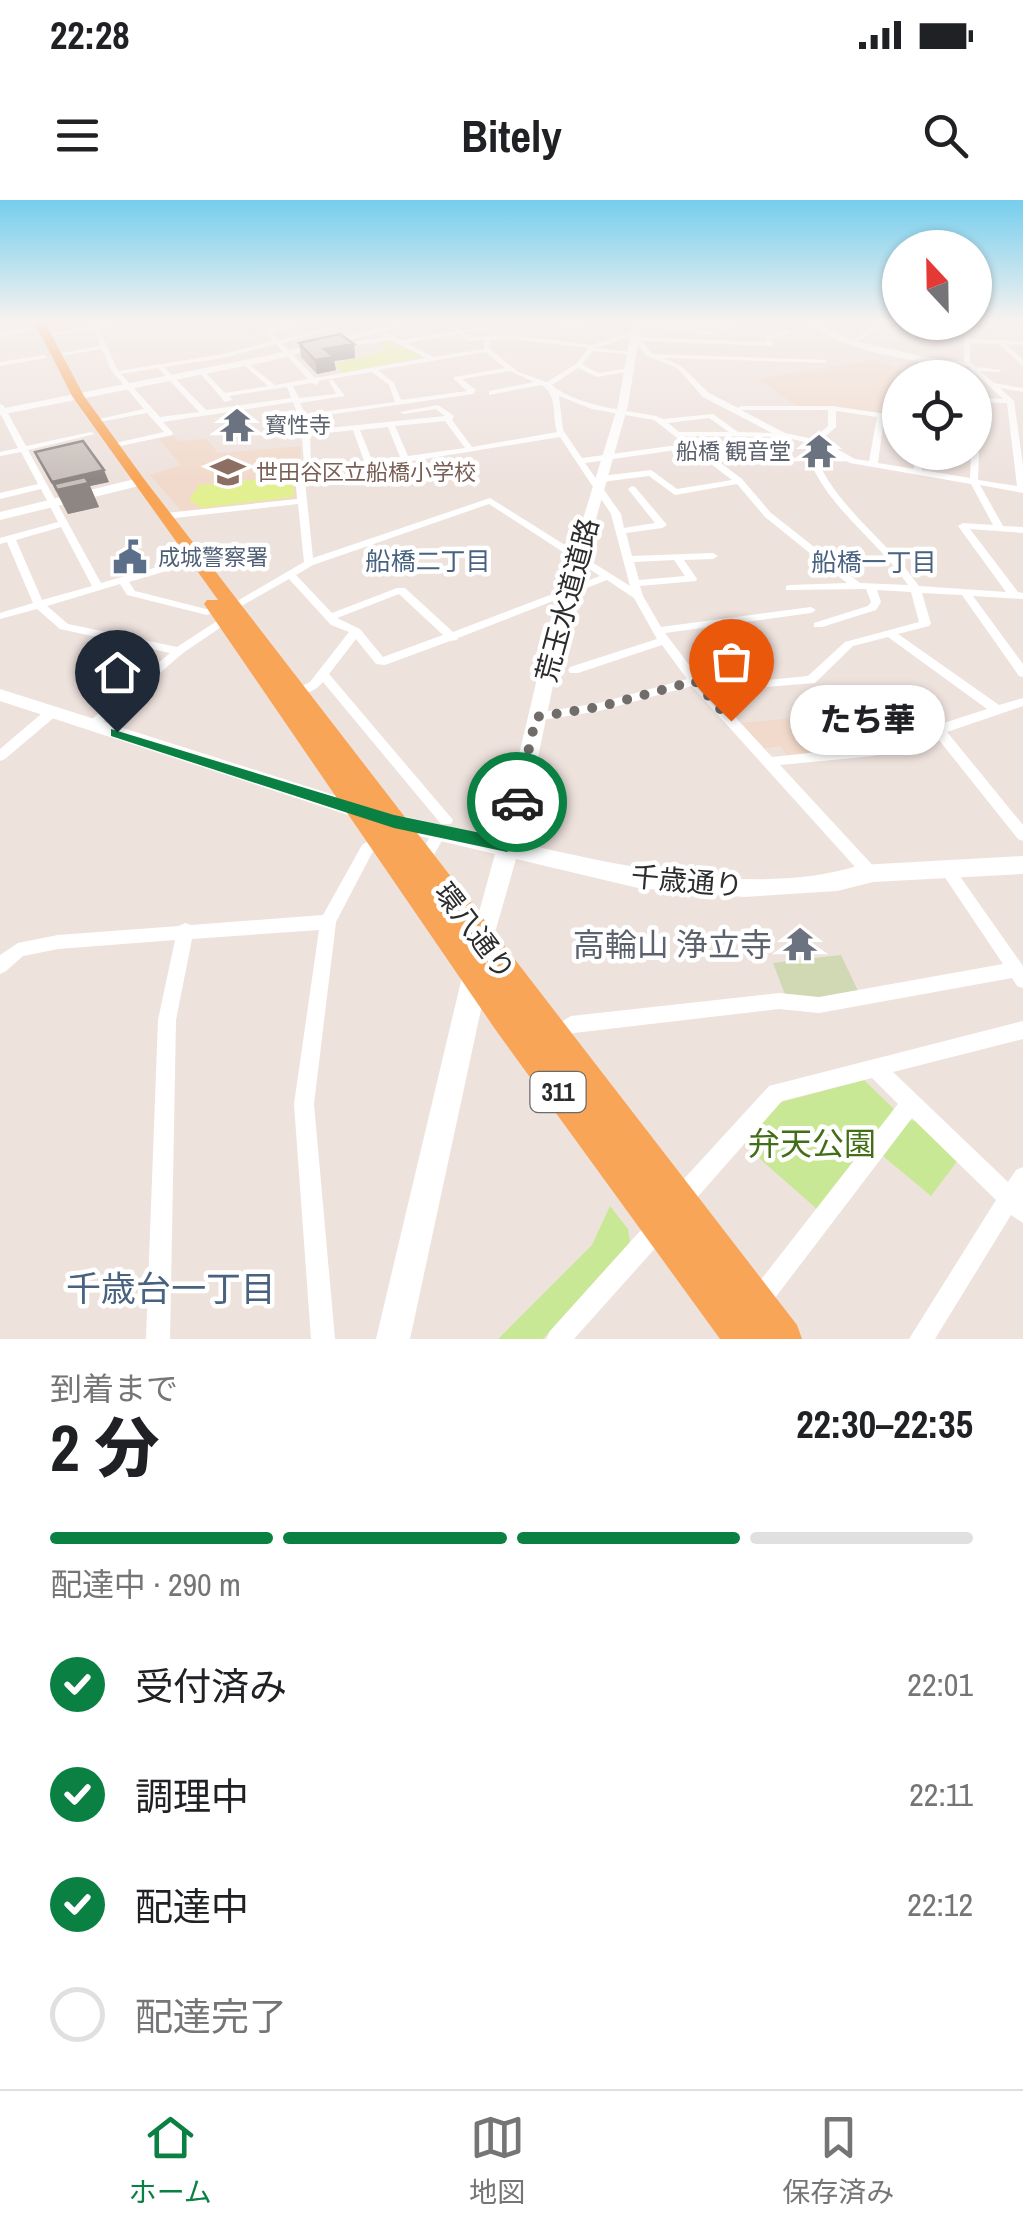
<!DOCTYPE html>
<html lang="ja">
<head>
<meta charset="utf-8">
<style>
	:root { --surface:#fff; --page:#f6f6f6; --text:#202124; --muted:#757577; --line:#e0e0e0; --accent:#0b8043 }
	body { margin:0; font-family:"Archivo Narrow","Noto Sans JP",sans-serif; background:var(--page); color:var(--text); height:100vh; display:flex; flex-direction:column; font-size:38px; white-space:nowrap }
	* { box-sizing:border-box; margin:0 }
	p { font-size:32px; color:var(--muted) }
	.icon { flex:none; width:55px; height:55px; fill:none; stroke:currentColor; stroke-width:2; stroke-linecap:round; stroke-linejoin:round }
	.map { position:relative; height:1139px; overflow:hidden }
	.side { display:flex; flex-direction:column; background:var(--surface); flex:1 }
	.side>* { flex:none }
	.needle { width:65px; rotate:338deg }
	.tools { position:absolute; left:882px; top:30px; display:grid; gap:20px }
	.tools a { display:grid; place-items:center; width:110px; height:110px; border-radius:50%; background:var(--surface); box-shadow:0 2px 8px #0004; font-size:50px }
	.pin { position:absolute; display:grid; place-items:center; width:85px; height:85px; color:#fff; margin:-102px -42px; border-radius:50% 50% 50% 0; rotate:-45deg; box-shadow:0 0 10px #0007 }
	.pin .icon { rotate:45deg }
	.courier { position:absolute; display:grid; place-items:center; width:100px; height:100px; margin:-50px; border:8px solid #0b8043; border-radius:50%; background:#fff; color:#222; box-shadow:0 2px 12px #0007 }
	.bubble { position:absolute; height:70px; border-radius:35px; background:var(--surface); box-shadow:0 2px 8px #0004; font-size:32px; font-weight:800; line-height:70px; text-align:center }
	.headline em { font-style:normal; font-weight:800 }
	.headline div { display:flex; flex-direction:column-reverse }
	.headline { display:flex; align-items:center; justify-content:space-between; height:170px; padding:0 50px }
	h1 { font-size:65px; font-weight:800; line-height:75px }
	.bar { display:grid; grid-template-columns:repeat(4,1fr); gap:15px 10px; align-content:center; height:120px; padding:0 50px }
	.bar i { height:12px; border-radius:8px; background:var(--line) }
	.bar .selected { background:var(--accent) }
	.bar p { grid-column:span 4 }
	ol { padding:0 50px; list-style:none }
	li { display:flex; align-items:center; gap:30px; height:110px }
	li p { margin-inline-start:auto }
	li .icon { padding:10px; border-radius:50%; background:var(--accent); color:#fff; stroke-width:4 }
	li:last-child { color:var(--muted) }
	li i { width:55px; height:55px; border:5px solid var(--line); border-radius:50% }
	.status { display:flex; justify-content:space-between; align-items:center; height:70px; padding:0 50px; background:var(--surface); direction:ltr }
	.status svg { height:28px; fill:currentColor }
	header { display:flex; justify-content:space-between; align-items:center; height:130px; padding:0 50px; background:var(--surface); font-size:45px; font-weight:800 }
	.tabs { display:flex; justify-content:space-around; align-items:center; height:140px; border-top:2px solid var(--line); background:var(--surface); font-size:28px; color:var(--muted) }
	.tabs a { display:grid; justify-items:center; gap:5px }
	.tabs .selected { color:var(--accent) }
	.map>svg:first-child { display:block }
	.education { fill:#f1dacb }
	.green { fill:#c9e896 }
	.cemetery { fill:#d0d9b3 }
	.pitch { fill:#e3f091 }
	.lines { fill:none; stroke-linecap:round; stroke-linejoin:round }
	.street { fill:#fff; fill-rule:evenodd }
	.secondary { fill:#fff; fill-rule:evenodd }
	.primary { fill:#f9a557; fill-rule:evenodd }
	.wall { fill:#ada5a1 }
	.shaded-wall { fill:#8d8683 }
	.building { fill:#c9c0bb; stroke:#8d8683; stroke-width:2.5 }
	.route { fill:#0b8043 }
	.done { stroke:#706c6a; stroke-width:10; stroke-dasharray:0 18 }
	.labels { text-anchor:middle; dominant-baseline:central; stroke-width:9; stroke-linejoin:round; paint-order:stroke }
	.far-worship-label { font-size:22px; fill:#5b616d; stroke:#fff; text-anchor:start }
	.far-education-label { font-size:22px; fill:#785e54; stroke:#fff; text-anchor:start }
	.far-service-label { font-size:22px; fill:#4e5e75; stroke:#fff; text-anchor:start }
	.far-neighbourhood-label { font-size:25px; fill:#486280; stroke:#fff }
	.shield { fill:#fff; stroke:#6b6b6b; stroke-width:2.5 }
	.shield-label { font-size:25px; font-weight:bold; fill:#2c2c2c }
	.street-label { font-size:28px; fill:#2c2c2c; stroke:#fff }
	.near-worship-label { font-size:32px; fill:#5b616d; stroke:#fff; text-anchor:end }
	.near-park-label { font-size:32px; fill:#416e16; stroke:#fff }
	.near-neighbourhood-label { font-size:35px; fill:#486280; stroke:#fff }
</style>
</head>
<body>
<div class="status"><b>22:28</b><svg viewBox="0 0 49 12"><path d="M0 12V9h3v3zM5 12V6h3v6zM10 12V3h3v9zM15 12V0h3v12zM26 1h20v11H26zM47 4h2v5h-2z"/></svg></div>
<header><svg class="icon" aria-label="menu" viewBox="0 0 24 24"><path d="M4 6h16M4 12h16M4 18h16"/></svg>Bitely<svg class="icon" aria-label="search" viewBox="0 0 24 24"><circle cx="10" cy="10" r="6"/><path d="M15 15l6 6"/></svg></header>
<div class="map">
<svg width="1023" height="1139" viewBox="0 0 1023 1139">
	<rect width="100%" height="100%" fill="#eee2dd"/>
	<path class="education" d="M 875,160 L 919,177 L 900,178 L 900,218 L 799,208 L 758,179 Z
		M 173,236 L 179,241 L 207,239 L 218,253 L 301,246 L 298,299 L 182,312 L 150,275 L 181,265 L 159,239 Z
		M 818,516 L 840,552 L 788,557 L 780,546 L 760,549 L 738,523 Z"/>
	<path class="green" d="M 864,880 L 894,909 L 818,1010 L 743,944 L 778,903 Z
		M 910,920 L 918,922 L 958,960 L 931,996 L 883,956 Z
		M 610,1006 L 628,1029 L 630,1042 L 543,1139 L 498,1139 L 592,1045 Z"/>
	<path class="cemetery" d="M 841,755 L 859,793 L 818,801 L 786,797 L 773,763 Z"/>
	<path class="pitch" d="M 389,140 L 422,157 L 338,174 L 342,171 L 334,164 L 386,150 L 377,142 Z
		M 286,277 L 286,283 L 293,283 L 294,297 L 201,308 L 189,300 L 199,285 Z"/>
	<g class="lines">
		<path class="street" d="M 90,121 L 96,121 L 98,125 L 141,121 L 99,129 L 118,171 L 223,154 L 273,141 L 265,130 L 300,122 L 302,125 L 271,132 L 279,140 L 356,121 L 365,121 L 282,143 L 315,178 L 426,158 L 391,140 L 352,146 L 342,137 L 347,136 L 353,142 L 386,137 L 373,130 L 375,127 L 401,140 L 455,131 L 458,128 L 461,130 L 524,121 L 464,133 L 469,137 L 513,135 L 592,145 L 635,131 L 637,134 L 596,148 L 632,152 L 634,155 L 593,151 L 582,164 L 598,173 L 629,168 L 631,171 L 597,177 L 578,168 L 552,185 C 576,206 625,210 656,216 L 663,219 L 713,214 L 738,232 L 772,233 L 703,197 L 677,168 L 647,156 L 637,144 L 631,143 L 641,137 L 767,142 L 765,137 L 788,130 L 790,133 L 771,139 L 774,144 L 771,146 L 641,141 L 652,154 L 827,160 L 825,163 L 663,158 L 681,166 L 709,193 L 738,208 L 741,206 L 832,206 L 900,216 L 900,220 L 884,218 L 878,263 L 914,269 L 915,252 L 923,252 L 922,270 L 970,278 L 971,252 L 975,252 L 975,250 L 979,252 L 978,280 L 1017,286 L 1007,203 L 975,202 L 975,198 L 1003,199 L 964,163 L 964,134 L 971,127 L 922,122 L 970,123 L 975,121 L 978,129 L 970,135 L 970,139 L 1023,141 L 1023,145 L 1006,144 L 1023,160 L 1023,166 L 999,144 L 970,143 L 970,162 L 976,167 L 1002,170 L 999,172 L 980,171 L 994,183 L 1023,188 L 1023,192 L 1000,188 L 1014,201 L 1023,265 L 1023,293 L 980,285 L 1003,326 L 1023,327 L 1023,333 L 970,329 L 1018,392 L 1023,393 L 1023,399 L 973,396 L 1023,464 L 1023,477 L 1019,476 L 962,395 L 922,393 L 931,424 L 929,426 L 898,434 L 999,505 L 1023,498 L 1023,506 L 947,532 L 1023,625 L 1023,641 L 1018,639 L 935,535 L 874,556 L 780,565 L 877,670 L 879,674 L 877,678 L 871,680 L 865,678 L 692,486 L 599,511 L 536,521 L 531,520 L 530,517 L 531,514 L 536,513 L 599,503 L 687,479 L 662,445 L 578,473 L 570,473 L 568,470 L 570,467 L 657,439 L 634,398 L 607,380 L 458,438 L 457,440 L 450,441 L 385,465 L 376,464 L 356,439 L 329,474 L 453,620 L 451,624 L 441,624 L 323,482 C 317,490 304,496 294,494 L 292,491 L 310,482 L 349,432 L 331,425 L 289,379 L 236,409 L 228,409 L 227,407 L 304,362 L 298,304 L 166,319 L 161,316 L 166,313 L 297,299 L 295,272 L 304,264 L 301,224 L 293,202 L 163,222 L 173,233 L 172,235 L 111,248 L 111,244 L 164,232 L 147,213 L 94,223 L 90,221 L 144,209 L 111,170 L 102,149 L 55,157 L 52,155 L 100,146 L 94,129 L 45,137 L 42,135 L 92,126 ZM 458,134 L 467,141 L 485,140 L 484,149 L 433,157 L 407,143 ZM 513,139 L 589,148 L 576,164 L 547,182 L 518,172 L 490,149 L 489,140 ZM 276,144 L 308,179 L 275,185 L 245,161 L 243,164 L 268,186 L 225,193 L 204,171 L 199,172 L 225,202 L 232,200 L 229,196 L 287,187 L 291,198 L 206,210 L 164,167 L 223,158 ZM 486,152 L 505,168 L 454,177 L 454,179 L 467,191 L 401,200 L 394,183 L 378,170 ZM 158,168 L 199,212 L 160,217 L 121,174 ZM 510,171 L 534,182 L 489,191 L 489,195 L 541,185 C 558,194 552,216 557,232 L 472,247 L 452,220 L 454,216 L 438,205 L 400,212 L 404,214 L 436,209 L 445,216 L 309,230 L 306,218 L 473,194 L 476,190 L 462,179 ZM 372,172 L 389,185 L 395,202 L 305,214 L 300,203 L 345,196 L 332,179 L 329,181 L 336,194 L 299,198 L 293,186 L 312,183 L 316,185 L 319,183 L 318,181 ZM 559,196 L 592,209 L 654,220 L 685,244 L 582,258 L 563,230 ZM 741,210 L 828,210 L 828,226 L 813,239 L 785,233 ZM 836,211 L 877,217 L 869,261 L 855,259 L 821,240 L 836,227 ZM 709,218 L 729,232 L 679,232 L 668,223 ZM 445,221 L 465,248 L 408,256 L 395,226 ZM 388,227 L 400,257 L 372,260 L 360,230 ZM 353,230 L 364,261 L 311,266 L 310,235 ZM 685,236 L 784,237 L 808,243 L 805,246 C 820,304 876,337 908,385 L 860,383 L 771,313 L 742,279 ZM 560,237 L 611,314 L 630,386 L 490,298 L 313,358 L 304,272 L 406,262 ZM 816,244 L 850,263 L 971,284 L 993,325 L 963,323 L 958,326 L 1006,392 L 919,386 C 886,338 829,303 813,247 ZM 690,248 L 732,280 L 677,289 L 651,270 L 601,276 L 597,279 L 601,282 L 649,276 L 675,295 L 737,284 L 765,317 L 847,383 L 790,385 L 786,386 L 786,390 L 866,389 L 871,402 L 868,406 L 814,423 L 814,427 L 822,427 L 876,410 L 881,402 L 877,390 L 911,392 L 919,422 L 845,442 L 808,476 L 748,482 L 742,472 L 734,472 L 732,475 L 740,489 L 815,483 L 853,446 L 888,437 L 987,509 L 873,546 L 772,557 L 699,478 L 665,433 L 811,413 L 816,410 L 811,407 L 661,427 L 643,396 L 640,386 L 696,381 L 697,379 L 684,360 L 713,359 L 718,356 L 713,353 L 632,356 L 626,333 L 662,328 L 667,325 L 635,287 L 632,286 L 628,289 L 655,323 L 624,328 L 621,314 L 585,263 ZM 489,304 L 600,376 L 453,432 L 405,388 L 397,388 L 332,413 L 296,375 L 313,365 ZM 674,360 L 685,376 L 639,380 L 634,362 ZM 399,394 L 443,435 L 383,457 L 360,429 L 337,418 Z
			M 547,121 L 554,121 L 564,125 L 612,121 L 615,123 L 563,129 Z
			M 881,121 L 888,121 L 854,144 L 850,144 L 850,142 Z
			M 637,122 L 712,131 L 715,133 L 712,135 L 635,125 Z
			M 45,155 L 47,158 L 0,166 L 0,162 Z
			M 0,204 L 4,206 L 26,246 L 91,232 L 95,234 L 28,250 L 101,383 L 196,356 L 200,357 L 200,361 L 129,382 L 135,391 L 206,409 L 216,406 L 221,409 L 207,415 L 127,395 L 120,384 L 47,406 L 68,424 L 177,447 L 220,419 L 228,419 L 230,421 L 183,453 L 97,527 L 87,527 L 86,524 L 170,453 L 60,429 L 37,409 L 0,419 L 0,413 L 33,403 L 7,342 L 0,344 L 0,338 L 58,322 L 41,289 L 0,299 L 0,293 L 38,284 L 21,252 L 0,256 L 0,252 L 18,248 L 0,213 ZM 61,327 L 92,386 L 42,400 L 16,340 Z
			M 52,508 L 57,509 L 58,512 L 57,515 L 5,559 L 0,561 L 0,549 L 47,509 Z
			M 440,626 L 445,628 L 447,632 L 428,665 L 423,667 L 418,665 L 415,661 L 418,657 L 435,628 Z
			M 378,634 L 383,636 L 385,640 L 372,653 L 336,722 L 314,904 L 335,1139 L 311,1139 L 294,904 L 319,730 L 192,739 L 176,820 L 170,1139 L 146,1139 L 158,820 L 175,740 L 58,749 L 23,756 L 6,771 L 0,774 L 0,755 L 18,743 L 58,735 L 179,726 L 185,723 L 191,725 L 323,715 L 362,645 Z
			M 947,663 L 952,665 L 1023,766 L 1023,788 L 1017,786 L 1012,778 L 819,813 L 779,809 L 574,833 L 555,845 L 548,842 L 546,836 L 548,830 L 571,816 L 779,793 L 819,797 L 1003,764 L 942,673 L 939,669 L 942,665 Z
			M 1023,821 L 1023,839 L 893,872 L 1008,982 L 1016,970 L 1023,967 L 1023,1023 L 1011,1015 L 935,1139 L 909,1139 L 996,1000 L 912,918 L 765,1111 L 757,1115 L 749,1111 L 745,1103 L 749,1095 L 898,904 L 872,878 L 782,901 L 687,1009 L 679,1012 L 671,1009 L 668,1001 L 671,993 L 769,886 Z
			M 658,1017 L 666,1020 L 669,1028 L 666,1036 L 574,1139 L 546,1139 L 550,1131 L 650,1020 Z"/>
		<path class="secondary" d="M 409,121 L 422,121 L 270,161 L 0,215 L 0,209 L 270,155 Z
			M 605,121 L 728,124 L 759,121 L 728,130 L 641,125 L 628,205 L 564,433 L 520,643 C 621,666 760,698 860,665 L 1023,656 L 1023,674 L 873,682 L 837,691 L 744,697 L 638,688 L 516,659 L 496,729 L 474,740 L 465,737 L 462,730 L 465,723 L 478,716 L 495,654 L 394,630 L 0,501 L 0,489 L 394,614 L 499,638 L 548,433 L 618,205 L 632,125 Z
			M 802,121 L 812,121 L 855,141 L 925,157 L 972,163 L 967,166 C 911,162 849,153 802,121 Z
			M 32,127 L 32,131 L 0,137 L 0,131 Z
			M 139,278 L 143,279 L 143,285 L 0,320 L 0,312 Z
			M 475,766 L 484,769 L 488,777 L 410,1139 L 376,1139 L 462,777 L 466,769 Z"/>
		<path class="primary" d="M 34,121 L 44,121 L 84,196 L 144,279 L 797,1125 L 802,1139 L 720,1139 L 495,829 L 204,404 L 207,400 L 218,400 L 72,196 Z"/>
	</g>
	<path class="wall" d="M 299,143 L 354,144 L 355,158 L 334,161 L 336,170 L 317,174 L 301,157 Z
		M 35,252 L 109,282 L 90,286 L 99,307 L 68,314 Z"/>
	<path class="shaded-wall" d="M 354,144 L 355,158 L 334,161 L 336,170 L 317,174 L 315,160 L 324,149 Z
		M 104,270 L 109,282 L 90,286 L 99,307 L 68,314 L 52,282 Z"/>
	<path class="building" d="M 340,134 L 354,144 L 324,149 L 334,157 L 315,160 L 299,143 Z
		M 83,241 L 104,270 L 52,282 L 35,252 Z
		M 85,277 L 89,283 L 57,290 L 54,284 Z"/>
	<linearGradient id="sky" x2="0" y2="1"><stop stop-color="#75ceed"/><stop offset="0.43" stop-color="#f7f2f0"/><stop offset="1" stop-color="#f7f2f0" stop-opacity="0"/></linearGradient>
	<rect width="1023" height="280" fill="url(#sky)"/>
	<path class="route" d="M 111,529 L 394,615 L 500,637 L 509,602 L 517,596 L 526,602 L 516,646 L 507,652 L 394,628 L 111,536 Z"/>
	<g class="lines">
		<path class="done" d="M 517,602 L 536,517 L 599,507 L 695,481 L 731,521"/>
	</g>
	<defs>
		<g id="temple-bare" transform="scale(2.7)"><path d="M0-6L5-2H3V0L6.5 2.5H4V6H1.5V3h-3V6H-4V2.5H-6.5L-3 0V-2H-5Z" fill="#6b7280" stroke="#fff" stroke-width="2.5" paint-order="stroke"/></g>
		<g id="school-bare" transform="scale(2.7)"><path d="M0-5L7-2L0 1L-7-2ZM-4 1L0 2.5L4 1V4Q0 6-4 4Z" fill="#8d6e63" stroke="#fff" stroke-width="2.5" paint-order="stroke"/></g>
		<g id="civic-bare" transform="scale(2.7)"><path d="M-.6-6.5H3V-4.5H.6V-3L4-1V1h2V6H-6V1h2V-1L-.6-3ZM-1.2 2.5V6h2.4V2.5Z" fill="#5c6f8a" stroke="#fff" stroke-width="2.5" paint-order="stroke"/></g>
	</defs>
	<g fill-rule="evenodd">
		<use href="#temple-bare" x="237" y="225"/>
		<use href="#temple-bare" x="819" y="251"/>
		<use href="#school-bare" x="228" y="272"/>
		<use href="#civic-bare" x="130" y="357"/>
		<use href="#temple-bare" x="800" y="744"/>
	</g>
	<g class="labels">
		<g class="far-worship-label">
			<text x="265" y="225">寳性寺</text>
			<text x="791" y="251" text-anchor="end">船橋 観音堂</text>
		</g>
		<g class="far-education-label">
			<text x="256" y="272">世田谷区立船橋小学校</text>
		</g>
		<g class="far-service-label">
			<text x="158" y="357">成城警察署</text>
		</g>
		<g class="far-neighbourhood-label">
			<text x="428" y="361">船橋二丁目</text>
			<text x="874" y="362">船橋一丁目</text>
		</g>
		<rect class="shield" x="530.5" y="872" width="55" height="40" rx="8"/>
		<g class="shield-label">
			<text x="558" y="892">311</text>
		</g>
		<g class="street-label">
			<text transform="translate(567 400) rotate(-75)">荒玉水道道路</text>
			<text transform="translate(687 681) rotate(5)">千歳通り</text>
			<text transform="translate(475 731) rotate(53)">環八通り</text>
		</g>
		<g class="near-worship-label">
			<text x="772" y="744">高輪山 浄立寺</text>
		</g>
		<g class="near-park-label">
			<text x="812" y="943">弁天公園</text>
		</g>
		<g class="near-neighbourhood-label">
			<text x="171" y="1088">千歳台一丁目</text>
		</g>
	</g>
</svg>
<div class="tools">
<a><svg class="needle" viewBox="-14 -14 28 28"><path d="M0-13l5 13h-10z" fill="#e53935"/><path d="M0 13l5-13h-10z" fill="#757577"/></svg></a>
<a><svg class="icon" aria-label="locate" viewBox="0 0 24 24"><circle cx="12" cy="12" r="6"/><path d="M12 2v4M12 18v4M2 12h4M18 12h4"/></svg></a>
</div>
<div class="pin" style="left:731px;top:521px;background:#ea580c"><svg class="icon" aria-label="bag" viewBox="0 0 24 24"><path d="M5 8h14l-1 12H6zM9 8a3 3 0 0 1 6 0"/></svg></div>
<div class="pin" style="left:117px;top:532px;background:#1f2937"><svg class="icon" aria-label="home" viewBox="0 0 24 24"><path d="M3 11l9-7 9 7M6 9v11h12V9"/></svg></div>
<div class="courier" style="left:517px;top:602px"><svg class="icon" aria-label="car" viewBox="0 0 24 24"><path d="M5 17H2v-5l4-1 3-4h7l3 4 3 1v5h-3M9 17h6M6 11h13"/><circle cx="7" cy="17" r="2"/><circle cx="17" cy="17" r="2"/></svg></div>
<div class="bubble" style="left:790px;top:485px;width:155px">たち華</div>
</div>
<section class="side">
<div class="headline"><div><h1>2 分</h1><p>到着まで</p></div><em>22:30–22:35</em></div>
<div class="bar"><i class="selected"></i><i class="selected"></i><i class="selected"></i><i></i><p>配達中 · 290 m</p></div>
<ol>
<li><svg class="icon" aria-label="check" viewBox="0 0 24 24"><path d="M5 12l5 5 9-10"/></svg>受付済み<p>22:01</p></li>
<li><svg class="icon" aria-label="check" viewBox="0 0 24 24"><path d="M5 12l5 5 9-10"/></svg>調理中<p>22:11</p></li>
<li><svg class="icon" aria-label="check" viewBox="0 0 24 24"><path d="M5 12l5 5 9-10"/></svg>配達中<p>22:12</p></li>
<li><i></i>配達完了</li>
</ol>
</section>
<nav class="tabs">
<a class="selected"><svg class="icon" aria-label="home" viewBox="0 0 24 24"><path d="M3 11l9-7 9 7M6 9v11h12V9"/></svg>ホーム</a>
<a><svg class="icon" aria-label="map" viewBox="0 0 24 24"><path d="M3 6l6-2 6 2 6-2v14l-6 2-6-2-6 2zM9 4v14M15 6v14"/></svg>地図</a>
<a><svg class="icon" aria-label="saved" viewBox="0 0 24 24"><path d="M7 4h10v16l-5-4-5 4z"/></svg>保存済み</a>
</nav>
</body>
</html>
